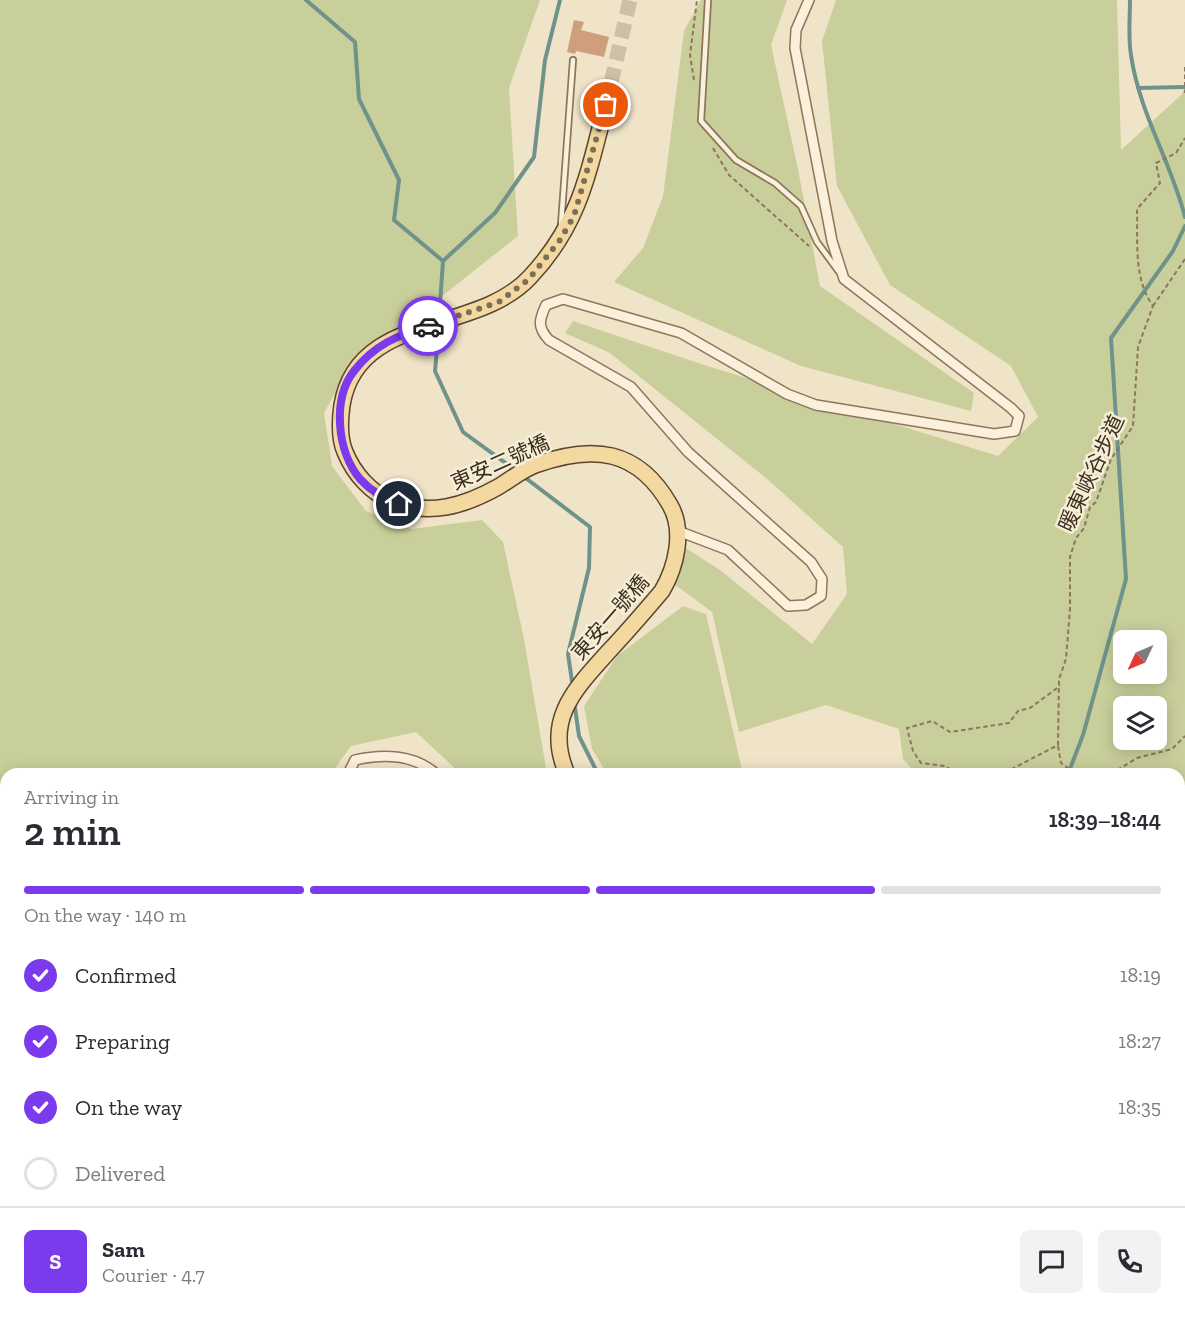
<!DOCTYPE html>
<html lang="en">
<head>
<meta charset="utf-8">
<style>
	:root { --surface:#fff; --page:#f2f2f3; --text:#2b2b33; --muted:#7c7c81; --line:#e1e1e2; --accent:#7c3aed }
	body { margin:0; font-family:"Zilla Slab","Noto Sans TC",serif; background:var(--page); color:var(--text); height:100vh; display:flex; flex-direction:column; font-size:22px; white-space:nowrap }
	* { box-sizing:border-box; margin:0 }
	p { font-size:20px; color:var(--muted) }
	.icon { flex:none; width:33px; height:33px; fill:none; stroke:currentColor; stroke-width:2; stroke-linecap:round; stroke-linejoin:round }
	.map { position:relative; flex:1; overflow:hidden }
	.panel { position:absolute; left:0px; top:768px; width:1185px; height:560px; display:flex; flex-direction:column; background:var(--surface); border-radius:18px 18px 0 0; box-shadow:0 3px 15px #0003 }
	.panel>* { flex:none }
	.needle { width:39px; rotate:226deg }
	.controls { position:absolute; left:1113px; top:630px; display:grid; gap:12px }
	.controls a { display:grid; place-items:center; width:54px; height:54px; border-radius:9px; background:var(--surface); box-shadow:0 3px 15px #0003; font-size:30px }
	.pin { position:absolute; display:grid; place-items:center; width:51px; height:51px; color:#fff; margin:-26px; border:3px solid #fff; border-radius:50%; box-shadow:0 2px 6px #0007 }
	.courier { position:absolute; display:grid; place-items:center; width:60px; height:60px; margin:-30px; border:4px solid #7c3aed; border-radius:50%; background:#fff; color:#222; box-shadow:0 2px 8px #0007 }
	.headline em { font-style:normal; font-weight:600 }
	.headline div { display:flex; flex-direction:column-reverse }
	.headline { display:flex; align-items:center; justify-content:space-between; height:102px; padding:0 24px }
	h1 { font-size:39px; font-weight:600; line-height:45px }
	.bar { display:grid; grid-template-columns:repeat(4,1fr); gap:9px 6px; align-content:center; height:72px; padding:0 24px }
	.bar i { height:8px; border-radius:4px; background:var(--line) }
	.bar .current { background:var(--accent) }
	.bar p { grid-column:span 4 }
	.line { display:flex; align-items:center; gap:15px; padding:0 24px; border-top:2px solid var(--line) }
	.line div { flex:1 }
	.round { display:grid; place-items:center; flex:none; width:63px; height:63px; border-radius:9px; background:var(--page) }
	ol { padding:0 24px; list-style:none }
	li { display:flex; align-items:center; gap:18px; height:66px }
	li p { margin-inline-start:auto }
	li .icon { padding:6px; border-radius:50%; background:var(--accent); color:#fff; stroke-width:4 }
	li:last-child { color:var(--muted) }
	li i { width:33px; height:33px; border:3px solid var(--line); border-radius:50% }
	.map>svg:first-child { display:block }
	.green { fill:#c9cf9b; fill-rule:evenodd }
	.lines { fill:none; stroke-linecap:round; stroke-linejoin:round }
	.stream { stroke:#6f938a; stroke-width:4 }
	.river { stroke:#a9c4bc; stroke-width:22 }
	.building { fill:#cf9f7d }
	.primary-tunnel { stroke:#ccc0a6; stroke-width:15; stroke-dasharray:15 8; stroke-linecap:butt }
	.service-casing { stroke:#8d765c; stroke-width:8 }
	.minor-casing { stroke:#8d765c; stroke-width:12 }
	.primary-casing { stroke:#5b4430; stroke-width:18 }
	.path { stroke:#8d765c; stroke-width:2; stroke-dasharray:4.5 3; stroke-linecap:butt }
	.service { stroke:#faf1dc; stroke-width:4.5 }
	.minor { stroke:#faf1dc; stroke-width:9 }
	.primary { stroke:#f3d9a0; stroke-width:15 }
	.done { stroke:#7c6e5b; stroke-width:6; stroke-dasharray:0 10.8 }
	.route { stroke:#7c3aed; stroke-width:8 }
	.labels { text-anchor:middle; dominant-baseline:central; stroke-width:5; stroke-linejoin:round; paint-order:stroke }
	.street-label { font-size:21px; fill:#3d2e20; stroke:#f7eed8 }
</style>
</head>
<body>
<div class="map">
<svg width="1185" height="1327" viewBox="0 0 1185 1327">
	<rect width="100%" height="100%" fill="#f0e4c8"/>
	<path class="green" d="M 0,0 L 540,0 L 509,88 L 518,236 L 374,350 L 341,382 L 324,413 L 332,466 L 366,511 L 411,529 L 482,520 L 503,542 L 524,639 L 547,774 L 461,774 L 416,732 L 351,746 L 331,774 L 6,774 L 6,1176 L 0,1174 Z
		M 701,0 L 787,0 L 771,45 L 798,169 L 820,286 L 974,393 L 971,411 L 801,366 L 614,282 L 643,248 L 663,196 L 684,31 Z
		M 836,0 L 1117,0 L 1121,150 L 1181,95 L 1185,87 L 1185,1327 L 596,1327 L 602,1322 L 1179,1322 L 1179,774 L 1049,774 L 1042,771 L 1037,774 L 916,774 L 903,759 L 899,729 L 826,705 L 739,732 L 712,612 L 662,575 L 681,545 L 720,570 L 812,644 L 847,594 L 843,547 L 766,478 L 610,353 L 565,333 L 573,321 L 701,364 L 998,456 L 1038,417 L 1011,366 L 890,285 L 837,186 L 822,41 ZM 1124,640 L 1156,640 L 1156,674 L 1124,674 ZM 1124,706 L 1156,706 L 1156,740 L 1124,740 Z
		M 683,606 L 706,614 L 743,774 L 607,774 L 592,749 L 584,706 L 617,656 Z
		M 0,1227 L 6,1231 L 6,1322 L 53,1322 L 56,1327 L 0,1327 Z
		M 168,1322 L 416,1322 L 414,1327 L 168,1327 Z"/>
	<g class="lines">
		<path class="stream" d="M 306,0 L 355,42 L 359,99 L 399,180 L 394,220 L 443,261 L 439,319
			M 1130,0 C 1130,18 1128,38 1131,55 C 1139,112 1171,162 1185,217
			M 1138,88 L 1185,87
			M 443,261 L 495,213 L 534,157 L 545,60 L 560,0
			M 439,327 L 435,371 L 463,432 L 515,470
			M 523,476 L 590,527 L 589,568 L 568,654 L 573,688
			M 574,701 L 579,736 L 598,774
			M 1068,774 L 1083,735 L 1126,579 L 1111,338 L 1173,251 L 1185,226"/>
		<path class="river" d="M 1179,848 L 1185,845
			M 568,1322 L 568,1327"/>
	</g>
	<path class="building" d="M 574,20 L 584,22 L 581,30 L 609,37 L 604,57 L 576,51 L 575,54 L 567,52 Z"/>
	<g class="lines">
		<path class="primary-tunnel" d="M 606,105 L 630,0"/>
		<g class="service-casing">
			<path id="service" d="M 708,0 L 701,121 L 736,160 L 775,183 L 801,206 L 817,242 L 839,272
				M 561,225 L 573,60"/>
		</g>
		<g class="minor-casing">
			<path id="minor" d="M 678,531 L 728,550 L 788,606 L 806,605 L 821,596 L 822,579 L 811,562 L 688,452 L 631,387 L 549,340 C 537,327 539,320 546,305 L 563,299 L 681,333 L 787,394 L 816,405 L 994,434 L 1015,431 L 1019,416 L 1011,408 L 844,279 L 832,241 L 795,48 L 796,30 L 809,0
				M 348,774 L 355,760 C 382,754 414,754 436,774
				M 0,1207 L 6,1215
				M 71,1322 L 72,1327
				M 153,1327 L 154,1322"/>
		</g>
		<g class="primary-casing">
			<path id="primary" d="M 567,774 C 543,719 576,688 610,650 C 628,631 645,611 662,591 C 676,567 685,531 670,505 C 638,449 593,444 535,465 C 522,470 510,480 498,487 C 464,506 430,516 393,502 C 371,493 354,474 345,452 C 339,438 340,419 342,405 C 357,312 477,335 530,277 C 580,224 588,173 606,105
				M 522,1327 L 522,1322"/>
		</g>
		<path class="path" d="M 1185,67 L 1185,93
			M 694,80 L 690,55 L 697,0
			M 713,148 L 729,175 L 809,246
			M 1153,306 L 1185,259
			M 1058,746 L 1061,763 L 1076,774
			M 957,774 L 945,766 L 921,763 L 913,751 L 907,728 L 932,721 L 950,732 L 1009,723 L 1018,711 L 1030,708 L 1060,686
			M 997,774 L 1008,771 L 1058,745 L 1059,679 L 1066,659 L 1070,609 L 1070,557 L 1076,538 L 1084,528 L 1090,507 L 1096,502 L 1111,459 L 1133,426 L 1138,347 L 1153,306 C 1133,278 1138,241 1137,209 L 1160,183 L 1156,163 L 1176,153 L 1185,138
			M 1111,774 L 1137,758 L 1172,749 L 1185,736
			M 1179,817 L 1185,817
			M 1179,856 L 1185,855"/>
		<use href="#service" class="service"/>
		<use href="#minor" class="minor"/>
		<use href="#primary" class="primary"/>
	</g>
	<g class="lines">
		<path class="done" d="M 428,326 L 499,302 L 529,279 L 560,240 L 574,216 L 606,105"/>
		<path class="route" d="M 399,504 C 385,499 370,490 360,479 C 337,452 332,399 354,371 C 374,345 398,335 428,326"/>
	</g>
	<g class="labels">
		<g class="street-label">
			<text transform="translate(500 462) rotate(-24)">東安二號橋</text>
			<text transform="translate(1091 473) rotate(-65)">暖東峽谷步道</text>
			<text transform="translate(610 617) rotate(-49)">東安一號橋</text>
		</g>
	</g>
</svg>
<div class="controls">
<a><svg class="needle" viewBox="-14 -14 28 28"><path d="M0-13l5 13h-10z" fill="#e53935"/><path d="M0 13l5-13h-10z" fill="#7c7c81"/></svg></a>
<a><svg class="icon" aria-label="layers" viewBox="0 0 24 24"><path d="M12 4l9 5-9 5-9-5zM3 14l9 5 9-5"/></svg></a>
</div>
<div class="pin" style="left:606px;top:105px;background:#ea580c"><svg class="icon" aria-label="bag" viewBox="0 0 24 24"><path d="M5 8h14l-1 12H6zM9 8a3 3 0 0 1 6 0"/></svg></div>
<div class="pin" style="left:399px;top:504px;background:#1f2937"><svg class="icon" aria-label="home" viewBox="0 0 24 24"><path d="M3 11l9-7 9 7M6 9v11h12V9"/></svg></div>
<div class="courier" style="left:428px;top:326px"><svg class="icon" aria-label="car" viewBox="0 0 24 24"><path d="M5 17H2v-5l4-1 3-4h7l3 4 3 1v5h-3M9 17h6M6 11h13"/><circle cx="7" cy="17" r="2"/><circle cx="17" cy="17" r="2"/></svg></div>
<section class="panel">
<div class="headline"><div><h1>2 min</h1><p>Arriving in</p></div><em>18:39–18:44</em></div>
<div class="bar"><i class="current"></i><i class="current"></i><i class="current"></i><i></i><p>On the way · 140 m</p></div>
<ol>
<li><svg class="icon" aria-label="check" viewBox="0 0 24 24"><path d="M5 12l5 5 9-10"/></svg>Confirmed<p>18:19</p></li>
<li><svg class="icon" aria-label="check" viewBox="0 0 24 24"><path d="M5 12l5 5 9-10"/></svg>Preparing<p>18:27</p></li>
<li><svg class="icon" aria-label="check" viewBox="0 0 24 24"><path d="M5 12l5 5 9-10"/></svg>On the way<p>18:35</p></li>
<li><i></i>Delivered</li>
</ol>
<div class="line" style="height:108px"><b class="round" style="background:var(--accent);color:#fff">S</b><div><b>Sam</b><p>Courier · 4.7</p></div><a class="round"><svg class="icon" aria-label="chat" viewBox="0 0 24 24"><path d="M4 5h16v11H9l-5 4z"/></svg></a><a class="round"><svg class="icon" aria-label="phone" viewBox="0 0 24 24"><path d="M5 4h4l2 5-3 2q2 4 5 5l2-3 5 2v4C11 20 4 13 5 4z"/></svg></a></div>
</section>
</div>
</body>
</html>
